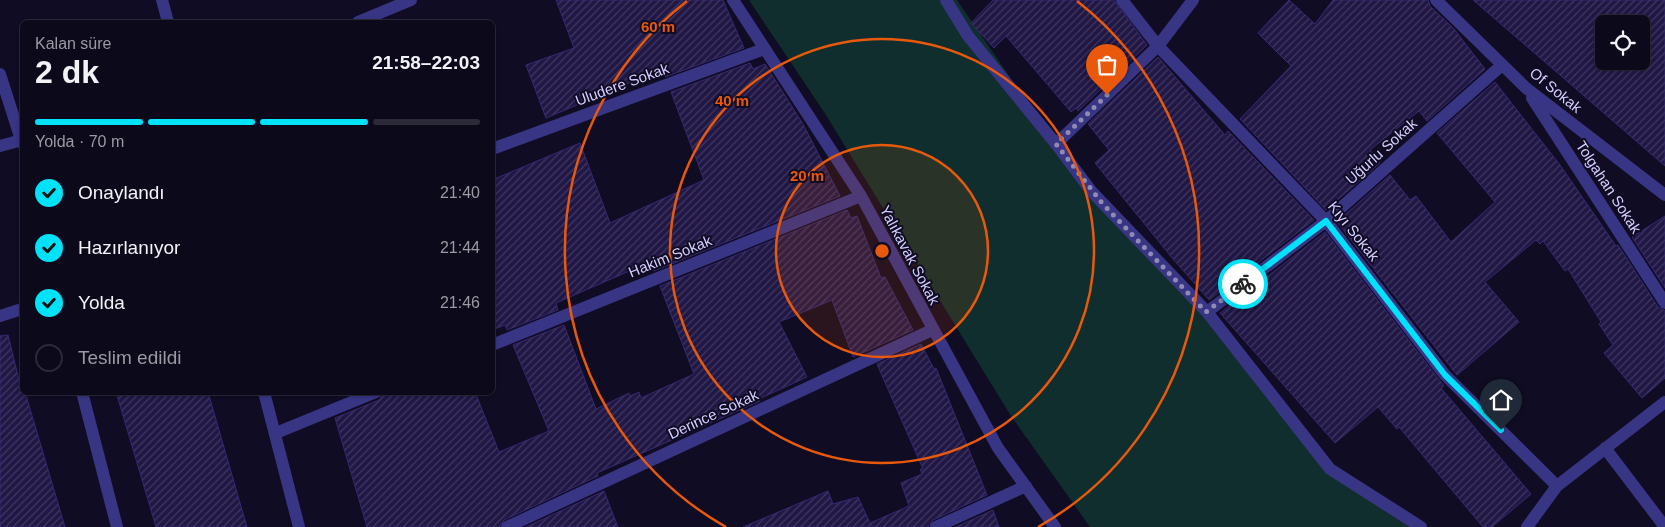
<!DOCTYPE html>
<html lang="tr">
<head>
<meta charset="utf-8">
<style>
	:root { --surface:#0c091a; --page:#151223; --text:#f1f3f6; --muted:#9a9aa2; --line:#2c2a39; --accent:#00e1fa }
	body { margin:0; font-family:Helvetica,sans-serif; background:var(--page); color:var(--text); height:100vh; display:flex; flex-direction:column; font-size:19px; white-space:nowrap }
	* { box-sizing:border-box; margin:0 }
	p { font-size:16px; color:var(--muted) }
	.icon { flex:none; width:28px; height:28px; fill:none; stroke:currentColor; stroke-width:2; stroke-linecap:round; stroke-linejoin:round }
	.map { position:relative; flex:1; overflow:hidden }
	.side { position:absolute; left:20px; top:20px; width:475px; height:375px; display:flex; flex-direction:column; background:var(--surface); border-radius:8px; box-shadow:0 1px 4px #0004,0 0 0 1px var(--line) }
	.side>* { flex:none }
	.fabs { position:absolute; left:1595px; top:15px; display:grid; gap:10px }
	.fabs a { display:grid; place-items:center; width:55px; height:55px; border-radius:8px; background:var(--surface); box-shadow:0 1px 4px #0004,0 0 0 1px var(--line); font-size:25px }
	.pin { position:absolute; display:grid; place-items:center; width:42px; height:42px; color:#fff; margin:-51px -21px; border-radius:50% 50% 50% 0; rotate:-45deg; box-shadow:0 0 5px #0007 }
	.pin .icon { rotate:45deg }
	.courier { position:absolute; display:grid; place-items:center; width:50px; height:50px; margin:-25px; border:4px solid #00e1fa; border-radius:50%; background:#fff; color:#222; box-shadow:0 1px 6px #0007 }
	.summary em { font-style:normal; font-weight:700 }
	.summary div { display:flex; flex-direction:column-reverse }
	.summary { display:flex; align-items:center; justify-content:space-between; height:85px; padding:0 15px }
	h1 { font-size:32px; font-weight:700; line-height:38px }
	.bar { display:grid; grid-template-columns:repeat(4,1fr); gap:8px 5px; align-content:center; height:60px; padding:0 15px }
	.bar i { height:6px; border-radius:4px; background:var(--line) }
	.bar .current { background:var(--accent) }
	.bar p { grid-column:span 4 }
	ol { padding:0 15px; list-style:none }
	li { display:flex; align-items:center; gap:15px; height:55px }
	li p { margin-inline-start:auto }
	li .icon { padding:5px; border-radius:50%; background:var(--accent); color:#111; stroke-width:4 }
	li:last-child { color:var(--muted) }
	li i { width:28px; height:28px; border:2px solid var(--line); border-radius:50% }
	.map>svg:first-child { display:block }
	.green { fill:#0f2e2d }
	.building { fill:url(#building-hatch); stroke:#372873; fill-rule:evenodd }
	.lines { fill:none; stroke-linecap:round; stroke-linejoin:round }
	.minor { stroke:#383585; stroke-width:12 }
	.done { stroke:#8f8bb2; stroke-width:5; stroke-dasharray:0 9 }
	.route { stroke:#00e1fa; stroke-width:6 }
	.ring { fill:none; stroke:#e8590c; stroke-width:2.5 }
	.labels { text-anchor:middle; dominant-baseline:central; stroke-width:4; stroke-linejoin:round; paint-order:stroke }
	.street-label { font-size:15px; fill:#d4cfff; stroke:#100c23 }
	.centre { fill:#e8590c; stroke:#100c23; stroke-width:2.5 }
	.ring-label { font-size:15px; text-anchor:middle; font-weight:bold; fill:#e8590c; stroke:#100c23; stroke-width:4; stroke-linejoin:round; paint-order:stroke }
</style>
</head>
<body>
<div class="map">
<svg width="1665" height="527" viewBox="0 0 1665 527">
	<defs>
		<pattern id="building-hatch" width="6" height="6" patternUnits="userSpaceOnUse" patternTransform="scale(1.25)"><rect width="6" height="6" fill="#211745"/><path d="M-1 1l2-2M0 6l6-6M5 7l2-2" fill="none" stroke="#403861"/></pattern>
	</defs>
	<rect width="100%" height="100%" fill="#100c23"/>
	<path class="green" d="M 749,0 L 957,0 L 1056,144 L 1207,312 L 1330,469 L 1421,527 L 1090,527 L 1011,416 L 824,112 Z"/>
	<path class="building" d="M 556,0 L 723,0 L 744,48 L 665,77 L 663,69 L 546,118 L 526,65 L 574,48 Z
		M 993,0 L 1114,0 L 1147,45 L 1078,111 L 1076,108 L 1071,112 L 1006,36 L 994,48 L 971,23 Z
		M 1289,0 L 1315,24 L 1333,0 L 1428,0 L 1430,6 L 1454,29 L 1485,69 L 1427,121 L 1419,111 L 1370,150 L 1380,163 L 1326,210 L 1240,119 L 1291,66 L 1258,33 Z
		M 1473,0 L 1665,0 L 1665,166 L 1560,75 ZM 1604,24 L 1641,24 L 1641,61 L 1604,61 Z
		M 1158,57 L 1225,135 L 1228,131 L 1314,220 L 1209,300 L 1173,259 L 1095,163 L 1109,150 L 1088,124 Z
		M 750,63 L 753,69 L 765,64 L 803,124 L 840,196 L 654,271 L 650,262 L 556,303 L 558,310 L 507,330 L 505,325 L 492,330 L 492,180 L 580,143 L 610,223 L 658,201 L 704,180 L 671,92 Z
		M 1495,82 L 1560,165 L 1616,246 L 1618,245 L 1658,307 L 1665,311 L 1665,378 L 1642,398 L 1604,353 L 1613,345 L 1599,324 L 1601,322 L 1568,269 L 1565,271 L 1543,241 L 1540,244 L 1536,240 L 1485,282 L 1519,322 L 1457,375 L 1337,222 L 1390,175 L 1410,200 L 1416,196 L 1451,242 L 1495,202 L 1437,133 Z
		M 847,210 L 851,218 L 857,216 L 881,278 L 885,277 L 913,330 L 853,357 L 832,300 L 779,322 L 807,377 L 759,399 L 760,401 L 597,473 L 598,476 L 504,520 L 499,527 L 367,527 L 335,418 L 379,400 L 384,392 L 475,392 L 499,452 L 549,431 L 513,345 L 564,325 L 596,409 L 629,393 L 630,396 L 639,392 L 641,398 L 694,374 L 660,286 Z
		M 1665,216 L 1665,288 L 1632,237 Z
		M 1325,232 L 1444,386 L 1441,388 L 1531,494 L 1492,527 L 1483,527 L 1399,427 L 1397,429 L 1378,407 L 1335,443 L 1220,313 Z
		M 8,335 L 22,392 L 25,392 L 65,527 L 0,527 L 0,336 Z
		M 921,344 L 934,369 L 936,368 L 987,495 L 933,520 L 928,527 L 743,527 L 828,491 L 833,504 L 858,497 L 870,523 L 909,506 L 901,483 L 922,474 L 920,469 L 923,469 L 877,364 Z
		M 116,392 L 208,392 L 247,527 L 156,527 Z
		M 604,491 L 618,527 L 526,527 Z
		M 993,510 L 999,527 L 956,527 Z"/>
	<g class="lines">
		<path class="minor" d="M 162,0 L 168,22
			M 733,0 L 861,196 L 998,448 L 1055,527
			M 946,0 L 968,36 L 1056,144 L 1092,192 L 1207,312 L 1330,469 L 1421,527
			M 1122,0 L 1158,46 L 1326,221 L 1445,375 L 1557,486
			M 1436,0 L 1526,88 L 1665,195
			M 358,22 L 411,0
			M 0,74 L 22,143
			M 1532,98 L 1665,303
			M 1056,144 L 1158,46 L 1193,0
			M 0,146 L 22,140
			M 492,149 L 764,49
			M 1207,312 L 1326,221 L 1502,65
			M 0,316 L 22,309
			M 492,345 L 861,196
			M 82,392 L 117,527
			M 264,392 L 299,527
			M 276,433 L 376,392
			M 1605,448 L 1665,527
			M 507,527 L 932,330
			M 936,527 L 1026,486
			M 1527,527 L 1557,486 L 1665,402"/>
	</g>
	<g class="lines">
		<path class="done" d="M 1107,95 L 1056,144 L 1102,203 L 1206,312 L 1243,284"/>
		<path class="route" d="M 1243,284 L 1326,221 L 1445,375 L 1501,430"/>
	</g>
	<circle cx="882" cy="251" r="106" fill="#e8590c" fill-opacity=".12"/>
	<g class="ring">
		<circle cx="882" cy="251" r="106"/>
		<circle cx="882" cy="251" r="212"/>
		<path d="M726 527A317 317 0 0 1 687 1M1077 1A317 317 0 0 1 1038 527"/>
	</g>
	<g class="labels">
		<g class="street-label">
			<text transform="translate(622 84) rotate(-20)">Uludere Sokak</text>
			<text transform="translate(1556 90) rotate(39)">Of Sokak</text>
			<text transform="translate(1381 151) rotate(-42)">Uğurlu Sokak</text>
			<text transform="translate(1609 187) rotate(57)">Tolgahan Sokak</text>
			<text transform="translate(1354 231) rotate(51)">Kıyı Sokak</text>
			<text transform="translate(910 255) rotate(62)">Yalıkavak Sokak</text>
			<text transform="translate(670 256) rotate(-22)">Hakim Sokak</text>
			<text transform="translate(713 414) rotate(-25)">Derince Sokak</text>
		</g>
	</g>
	<circle cx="882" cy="251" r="8" class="centre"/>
	<g class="ring-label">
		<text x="658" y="32">60 m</text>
		<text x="732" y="106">40 m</text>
		<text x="807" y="181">20 m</text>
	</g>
</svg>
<div class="fabs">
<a><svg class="icon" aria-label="locate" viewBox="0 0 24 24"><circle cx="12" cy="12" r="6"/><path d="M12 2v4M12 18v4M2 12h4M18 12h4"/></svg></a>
</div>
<div class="pin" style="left:1107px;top:95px;background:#ea580c"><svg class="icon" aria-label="bag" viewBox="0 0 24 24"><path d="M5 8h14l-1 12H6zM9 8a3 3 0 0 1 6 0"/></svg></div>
<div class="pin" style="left:1501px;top:430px;background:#1f2937"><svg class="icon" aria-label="home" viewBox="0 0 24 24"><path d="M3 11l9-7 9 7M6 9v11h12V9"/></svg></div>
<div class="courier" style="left:1243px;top:284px"><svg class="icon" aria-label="bike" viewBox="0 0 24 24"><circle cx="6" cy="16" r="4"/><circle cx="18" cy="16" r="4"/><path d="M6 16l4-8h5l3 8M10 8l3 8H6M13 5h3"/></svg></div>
<section class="side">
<div class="summary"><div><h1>2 dk</h1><p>Kalan süre</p></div><em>21:58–22:03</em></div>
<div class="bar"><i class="current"></i><i class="current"></i><i class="current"></i><i></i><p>Yolda · 70 m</p></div>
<ol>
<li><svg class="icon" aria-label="check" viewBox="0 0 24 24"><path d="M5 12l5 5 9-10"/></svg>Onaylandı<p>21:40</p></li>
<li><svg class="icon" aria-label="check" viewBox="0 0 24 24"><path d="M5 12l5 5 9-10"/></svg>Hazırlanıyor<p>21:44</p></li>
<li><svg class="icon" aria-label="check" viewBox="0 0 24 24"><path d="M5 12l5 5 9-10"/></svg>Yolda<p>21:46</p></li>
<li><i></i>Teslim edildi</li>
</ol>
</section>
</div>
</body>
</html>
